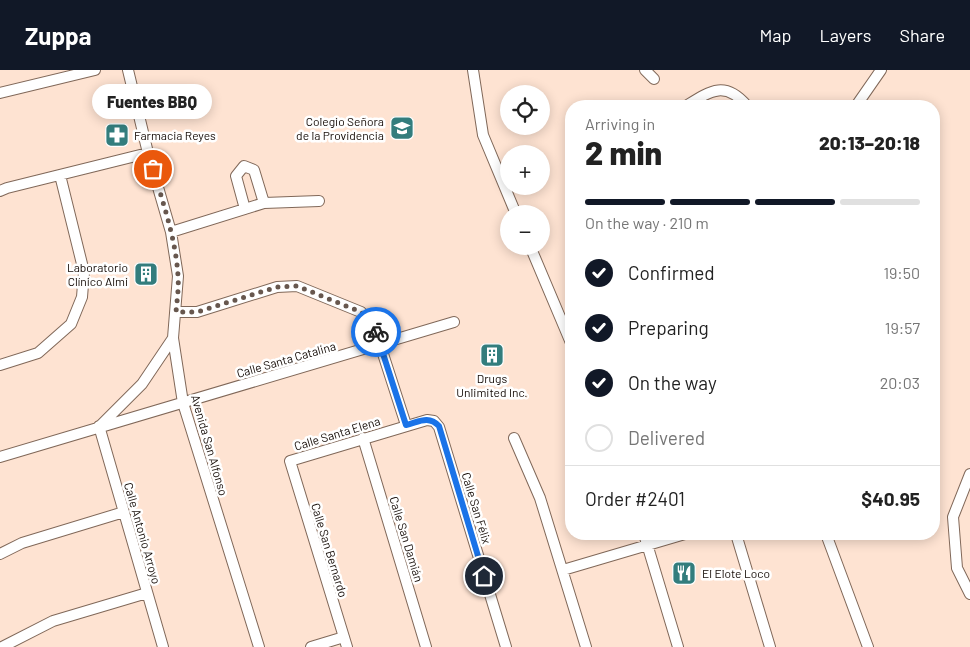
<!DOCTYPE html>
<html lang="en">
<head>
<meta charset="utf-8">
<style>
	:root { --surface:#fff; --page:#f6f6f6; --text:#222; --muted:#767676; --line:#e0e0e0; --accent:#111827 }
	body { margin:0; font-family:Barlow,sans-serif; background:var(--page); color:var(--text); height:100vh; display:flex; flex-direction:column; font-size:19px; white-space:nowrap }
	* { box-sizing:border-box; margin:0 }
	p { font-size:16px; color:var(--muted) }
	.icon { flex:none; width:28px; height:28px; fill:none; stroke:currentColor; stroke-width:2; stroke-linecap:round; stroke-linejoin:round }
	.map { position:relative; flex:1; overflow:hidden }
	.details { position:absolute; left:565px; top:30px; width:375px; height:440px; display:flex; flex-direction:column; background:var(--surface); border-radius:20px; box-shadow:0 2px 12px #0003 }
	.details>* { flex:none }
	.controls { position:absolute; left:500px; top:15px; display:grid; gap:10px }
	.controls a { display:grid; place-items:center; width:50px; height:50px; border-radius:50%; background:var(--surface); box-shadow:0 2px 12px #0003; font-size:25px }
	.pin { position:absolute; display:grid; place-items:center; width:42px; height:42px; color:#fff; margin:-21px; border:2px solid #fff; border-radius:50%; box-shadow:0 1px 5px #0007 }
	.courier { position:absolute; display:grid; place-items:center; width:50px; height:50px; margin:-25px; border:4px solid #1a73e8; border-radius:50%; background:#fff; color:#222; box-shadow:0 1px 6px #0007 }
	.bubble { position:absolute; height:35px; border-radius:18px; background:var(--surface); box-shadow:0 2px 12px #0003; font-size:16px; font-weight:800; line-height:35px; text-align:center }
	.head em { font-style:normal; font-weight:800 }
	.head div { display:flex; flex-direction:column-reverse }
	.head { display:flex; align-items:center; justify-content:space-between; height:85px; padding:0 20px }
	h1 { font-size:32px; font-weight:800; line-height:38px }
	.bar { display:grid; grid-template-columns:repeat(4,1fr); gap:8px 5px; align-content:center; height:60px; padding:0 20px }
	.bar i { height:6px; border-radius:4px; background:var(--line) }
	.bar .current { background:var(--accent) }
	.bar p { grid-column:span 4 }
	.line { display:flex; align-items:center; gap:12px; padding:0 20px; border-top:1px solid var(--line) }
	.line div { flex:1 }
	ol { padding:0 20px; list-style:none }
	li { display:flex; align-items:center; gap:15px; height:55px }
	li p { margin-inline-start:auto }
	li .icon { padding:5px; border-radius:50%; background:var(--accent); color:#fff; stroke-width:4 }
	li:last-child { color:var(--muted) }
	li i { width:28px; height:28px; border:2px solid var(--line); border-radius:50% }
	header { display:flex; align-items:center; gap:30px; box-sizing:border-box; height:70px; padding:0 25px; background:var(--accent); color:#fff }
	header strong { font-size:24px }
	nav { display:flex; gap:28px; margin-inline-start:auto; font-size:18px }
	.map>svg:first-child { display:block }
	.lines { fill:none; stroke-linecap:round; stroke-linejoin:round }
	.minor-casing { stroke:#806859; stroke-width:12 }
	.minor { stroke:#fff; stroke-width:10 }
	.done { stroke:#67574e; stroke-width:5; stroke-dasharray:0 9 }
	.route { stroke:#1a73e8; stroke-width:6 }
	.labels { text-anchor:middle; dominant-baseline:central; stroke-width:5; stroke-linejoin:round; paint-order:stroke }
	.poi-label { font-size:12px; fill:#150c07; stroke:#fff; text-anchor:end }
	.street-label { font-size:12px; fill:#150c07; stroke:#fff }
</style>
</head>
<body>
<header>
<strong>Zuppa</strong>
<nav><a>Map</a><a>Layers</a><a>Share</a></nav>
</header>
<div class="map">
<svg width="970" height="577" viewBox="0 0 970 577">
	<rect width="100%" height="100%" fill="#fee3d2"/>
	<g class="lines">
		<g class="minor-casing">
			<path id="minor" d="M 128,0 L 148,83 L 171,162 L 178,206 L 173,268 L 183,333 L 259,577
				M 473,0 L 483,65 L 516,144
				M 645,0 L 654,9
				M 0,23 L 95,0
				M 686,36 C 710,21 725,10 747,36
				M 856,36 L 881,0
				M 0,121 L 7,118 L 148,83
				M 245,139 L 236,106 L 244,96 L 254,100 L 264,133
				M 171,162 L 264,133 L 319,131
				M 530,176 L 571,273
				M 176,242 L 197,242 L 277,217 L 297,216 L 361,242 L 374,256 L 406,355
				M 0,295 L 38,283 L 71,254 L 82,227 L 84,202 L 60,105
				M 99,356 L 163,577
				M 100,356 L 142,314 L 173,268
				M 363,368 L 426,577
				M 514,368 L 540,428 L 586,577
				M 0,387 L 454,252
				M 970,404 L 953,447 L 957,498 L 970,524
				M 644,464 L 678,577
				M 736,464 L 770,577
				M 826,464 L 868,577
				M 0,484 L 22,473 L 124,442
				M 563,500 L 685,464
				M 2,577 L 53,551 L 147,523
				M 311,577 L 344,567
				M 347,577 L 290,391 L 427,350 L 434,351 L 439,357 L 506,577"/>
		</g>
		<use href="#minor" class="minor"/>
	</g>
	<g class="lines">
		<path class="done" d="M 153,99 C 163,133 176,170 178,206 C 179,218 177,230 176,242 L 197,242 L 277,217 L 297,216 L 361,242 L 374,256 L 376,262"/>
		<path class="route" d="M 376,262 L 406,355 C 419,352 428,345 439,356 L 484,506"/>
	</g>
	<defs>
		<g id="school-square" transform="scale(1.25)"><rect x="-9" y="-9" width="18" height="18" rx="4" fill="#337d7d" stroke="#fff"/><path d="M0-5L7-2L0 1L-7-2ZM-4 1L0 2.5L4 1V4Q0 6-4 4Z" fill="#fff"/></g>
		<g id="pharmacy-square" transform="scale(1.25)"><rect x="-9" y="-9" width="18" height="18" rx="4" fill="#337d7d" stroke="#fff"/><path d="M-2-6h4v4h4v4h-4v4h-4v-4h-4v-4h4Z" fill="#fff"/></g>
		<g id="building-square" transform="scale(1.25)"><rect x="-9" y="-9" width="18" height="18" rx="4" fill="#337d7d" stroke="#fff"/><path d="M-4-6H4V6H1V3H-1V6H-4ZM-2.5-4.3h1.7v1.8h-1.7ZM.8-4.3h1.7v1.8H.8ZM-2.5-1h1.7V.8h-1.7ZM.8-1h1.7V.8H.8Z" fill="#fff"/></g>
		<g id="restaurant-square" transform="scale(1.25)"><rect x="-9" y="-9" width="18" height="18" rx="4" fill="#337d7d" stroke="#fff"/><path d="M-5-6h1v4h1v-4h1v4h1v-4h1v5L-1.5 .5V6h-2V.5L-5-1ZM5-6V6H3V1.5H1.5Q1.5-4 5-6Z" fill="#fff"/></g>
	</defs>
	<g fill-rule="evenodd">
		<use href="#school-square" x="402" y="58"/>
		<use href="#pharmacy-square" x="117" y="65"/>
		<use href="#building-square" x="146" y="204"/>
		<use href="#building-square" x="492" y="285"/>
		<use href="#restaurant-square" x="684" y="503"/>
	</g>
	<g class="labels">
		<g class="poi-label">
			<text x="384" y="51">Colegio Señora<tspan x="384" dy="14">de la Providencia</tspan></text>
			<text x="134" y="65" text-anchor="start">Farmacia Reyes</text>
			<text x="128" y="197">Laboratorio<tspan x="128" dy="14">Clínico Almi</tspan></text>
			<text x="492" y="308" text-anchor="middle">Drugs<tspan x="492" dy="14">Unlimited Inc.</tspan></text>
			<text x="702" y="503" text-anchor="start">El Elote Loco</text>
		</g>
		<g class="street-label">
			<text transform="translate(286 289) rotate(-16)">Calle Santa Catalina</text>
			<text transform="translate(337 363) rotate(-17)">Calle Santa Elena</text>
			<text transform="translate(210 375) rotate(74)">Avenida San Alfonso</text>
			<text transform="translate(477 438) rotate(73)">Calle San Félix</text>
			<text transform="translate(143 463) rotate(74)">Calle Antonio Arroyo</text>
			<text transform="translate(407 469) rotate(73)">Calle San Damián</text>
			<text transform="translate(330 480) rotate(73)">Calle San Bernardo</text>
		</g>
	</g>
</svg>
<div class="controls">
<a><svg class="icon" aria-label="locate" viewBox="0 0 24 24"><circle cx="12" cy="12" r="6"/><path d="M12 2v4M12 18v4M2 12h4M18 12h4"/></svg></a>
<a>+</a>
<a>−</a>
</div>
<div class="pin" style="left:153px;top:99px;background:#ea580c"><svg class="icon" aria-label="bag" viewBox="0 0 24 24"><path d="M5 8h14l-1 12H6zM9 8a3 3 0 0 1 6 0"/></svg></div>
<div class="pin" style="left:484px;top:506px;background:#1f2937"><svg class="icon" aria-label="home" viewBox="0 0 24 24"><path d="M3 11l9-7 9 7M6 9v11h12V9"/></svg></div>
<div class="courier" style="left:376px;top:262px"><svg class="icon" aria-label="bike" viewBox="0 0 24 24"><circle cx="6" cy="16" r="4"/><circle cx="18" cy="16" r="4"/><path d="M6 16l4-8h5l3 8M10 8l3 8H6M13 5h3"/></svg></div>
<div class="bubble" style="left:92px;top:14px;width:120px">Fuentes BBQ</div>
<section class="details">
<div class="head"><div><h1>2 min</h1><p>Arriving in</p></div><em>20:13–20:18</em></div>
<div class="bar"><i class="current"></i><i class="current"></i><i class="current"></i><i></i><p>On the way · 210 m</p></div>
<ol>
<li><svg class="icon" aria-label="check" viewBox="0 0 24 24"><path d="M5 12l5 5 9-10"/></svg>Confirmed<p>19:50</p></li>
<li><svg class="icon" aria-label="check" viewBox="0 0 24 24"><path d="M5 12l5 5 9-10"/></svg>Preparing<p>19:57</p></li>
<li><svg class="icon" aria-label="check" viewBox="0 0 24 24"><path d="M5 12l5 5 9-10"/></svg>On the way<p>20:03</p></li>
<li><i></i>Delivered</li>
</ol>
<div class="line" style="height:65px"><div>Order #2401</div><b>$40.95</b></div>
</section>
</div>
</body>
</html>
